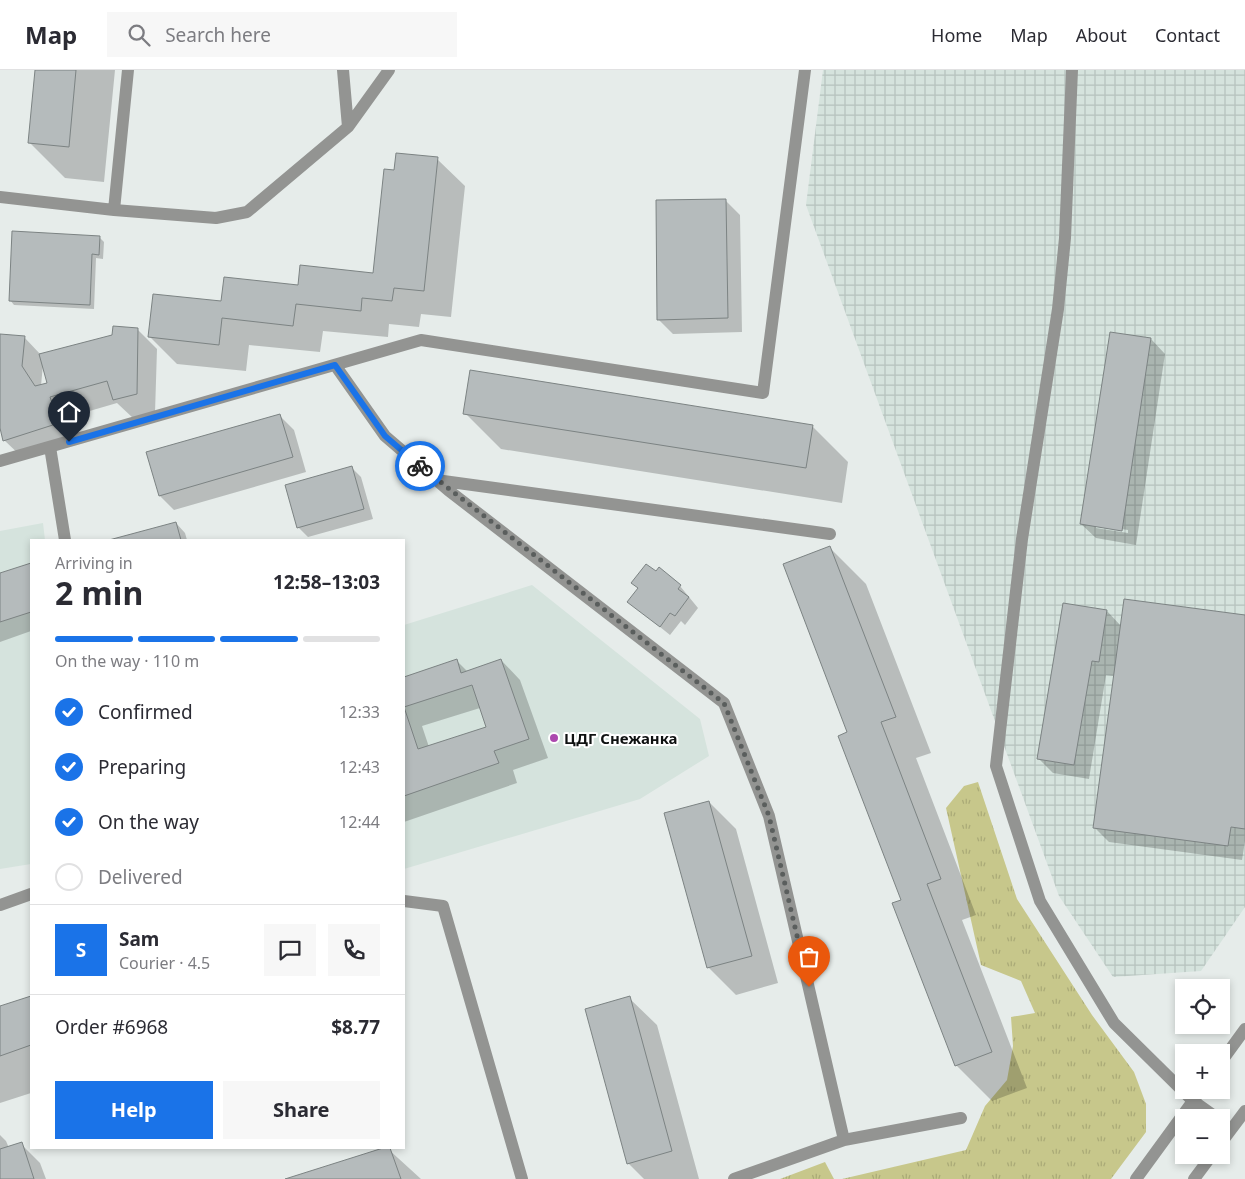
<!DOCTYPE html>
<html lang="en">
<head>
<meta charset="utf-8">
<style>
	:root { --surface:#fff; --page:#f7f7f7; --text:#2b2b33; --muted:#7c7c81; --line:#e1e1e2; --accent:#1a73e8 }
	body { margin:0; font-family:"Noto Sans",sans-serif; background:var(--page); color:var(--text); height:100vh; display:flex; flex-direction:column; font-size:19px; white-space:nowrap }
	* { box-sizing:border-box; margin:0 }
	p { font-size:16px; color:var(--muted) }
	.icon { flex:none; width:28px; height:28px; fill:none; stroke:currentColor; stroke-width:2; stroke-linecap:round; stroke-linejoin:round }
	.map { position:relative; flex:1; overflow:hidden }
	.side { position:absolute; left:30px; top:469px; width:375px; height:610px; display:flex; flex-direction:column; background:var(--surface); border-radius:0px; box-shadow:0 2px 8px #0003 }
	.side>* { flex:none }
	.tools { position:absolute; left:1175px; top:909px; display:grid; gap:10px }
	.tools a { display:grid; place-items:center; width:55px; height:55px; border-radius:0px; background:var(--surface); box-shadow:0 2px 8px #0003; font-size:25px }
	.pin { position:absolute; display:grid; place-items:center; width:42px; height:42px; color:#fff; margin:-51px -21px; border-radius:50% 50% 50% 0; rotate:-45deg; box-shadow:0 0 5px #0007 }
	.pin .icon { rotate:45deg }
	.courier { position:absolute; display:grid; place-items:center; width:50px; height:50px; margin:-25px; border:4px solid #1a73e8; border-radius:50%; background:#fff; color:#222; box-shadow:0 1px 6px #0007 }
	.summary em { font-style:normal; font-weight:700 }
	.summary div { display:flex; flex-direction:column-reverse }
	.summary { display:flex; align-items:center; justify-content:space-between; height:85px; padding:0 25px }
	h1 { font-size:32px; font-weight:700; line-height:38px }
	.bar { display:grid; grid-template-columns:repeat(4,1fr); gap:8px 5px; align-content:center; height:60px; padding:0 25px }
	.bar i { height:6px; border-radius:4px; background:var(--line) }
	.bar .active { background:var(--accent) }
	.bar p { grid-column:span 4 }
	.line { display:flex; align-items:center; gap:12px; padding:0 25px; border-top:1px solid var(--line) }
	.line div { flex:1 }
	.round { display:grid; place-items:center; flex:none; width:52px; height:52px; border-radius:0px; background:var(--page) }
	ol { padding:0 25px; list-style:none }
	li { display:flex; align-items:center; gap:15px; height:55px }
	li p { margin-inline-start:auto }
	li .icon { padding:5px; border-radius:50%; background:var(--accent); color:#fff; stroke-width:4 }
	li:last-child { color:var(--muted) }
	li i { width:28px; height:28px; border:2px solid var(--line); border-radius:50% }
	.action { display:flex; gap:10px; margin-top:auto; padding:10px 25px }
	.action a { flex:1; height:58px; border-radius:0px; background:var(--accent); color:#fff; font-size:20px; font-weight:700; line-height:58px; text-align:center }
	.action a+a { background:var(--page); color:var(--text) }
	header { display:flex; align-items:center; gap:30px; box-sizing:border-box; height:70px; padding:0 25px; background:var(--surface); border-bottom:1px solid var(--line) }
	header strong { font-size:24px }
	nav { display:flex; gap:28px; margin-inline-start:auto; font-size:18px }
	.search { width:350px; height:45px; background:var(--page); display:flex; align-items:center; gap:12px; box-sizing:border-box; padding:0 18px; border-radius:0px; color:var(--muted); font-size:19px }
	.map>svg:first-child { display:block }
	.built { fill:#d5e3dd }
	.industrial { fill:url(#industrial-grid) }
	.grass { fill:url(#grass-tufts) }
	.shadow { fill:#0003; fill-rule:evenodd }
	.building { fill:#b5bbbc; stroke:#7c8383; fill-rule:evenodd }
	.lines { fill:none; stroke-linecap:round; stroke-linejoin:round }
	.minor { stroke:#939492; stroke-width:12 }
	.done { stroke:#5a5e5d; stroke-width:5; stroke-dasharray:0 9 }
	.route { stroke:#1a73e8; stroke-width:6 }
	.poi-dot { fill:#ac48ae; stroke:#fff; stroke-width:2 }
	.labels { text-anchor:middle; dominant-baseline:central; stroke-width:4; stroke-linejoin:round; paint-order:stroke }
	.poi-label { font-size:15px; font-weight:bold; fill:#0f1111; stroke:#fff; text-anchor:start }
</style>
</head>
<body>
<header>
<strong>Map</strong>
<div class="search"><svg class="icon" aria-label="search" viewBox="0 0 24 24"><circle cx="10" cy="10" r="6"/><path d="M15 15l6 6"/></svg>Search here</div>
<nav><a>Home</a><a>Map</a><a>About</a><a>Contact</a></nav>
</header>
<div class="map">
<svg width="1245" height="1109" viewBox="0 0 1245 1109">
	<defs>
		<pattern id="industrial-grid" width="8" height="8" patternUnits="userSpaceOnUse" patternTransform="scale(1.25)"><rect width="8" height="8" fill="#d5e3dd"/><path d="M0 4h8M4 0v8" fill="none" stroke="#b6c2bd"/></pattern>
		<pattern id="grass-tufts" width="24" height="20" patternUnits="userSpaceOnUse" patternTransform="scale(1.25)"><rect width="24" height="20" fill="#c7c78b"/><path d="M3 7l-1-3M5 7V3M7 7l1-3M15 17l-1-3M17 17v-4M19 17l1-3" fill="none" stroke="#aa7"/></pattern>
	</defs>
	<rect width="100%" height="100%" fill="#e6ecea"/>
	<path class="built" d="M 43,453 L 45,470 L 31,470 L 31,794 L 0,799 L 0,461 Z
		M 532,515 L 700,649 L 709,686 L 640,729 L 404,799 L 404,555 Z"/>
	<path class="industrial" d="M 823,0 L 1245,0 L 1245,837 L 1201,901 L 1113,907 L 1059,826 L 806,135 Z"/>
	<path class="grass" d="M 978,712 L 1017,829 L 1092,945 L 1134,1002 L 1146,1034 L 1146,1062 L 1111,1109 L 842,1109 L 966,1080 L 985,1036 L 1007,1010 L 1013,976 L 1011,947 L 1035,943 L 1021,911 L 981,895 L 946,738 L 964,716 Z
		M 825,1092 L 834,1109 L 780,1109 Z"/>
	<path class="shadow" d="M 36,0 L 115,0 L 104,112 L 65,108 L 29,72 Z
		M 437,89 L 465,116 L 451,247 L 421,244 L 419,257 L 389,254 L 388,267 L 323,261 L 320,282 L 249,275 L 246,301 L 177,294 L 150,267 L 222,232 L 299,216 L 374,204 L 395,101 Z
		M 726,131 L 740,145 L 742,262 L 673,264 L 659,250 Z
		M 100,168 L 104,172 L 103,189 L 96,188 L 94,239 L 14,235 L 10,230 Z
		M 137,259 L 157,279 L 155,343 L 134,349 L 117,333 L 69,347 L 77,372 L 24,389 L 4,370 L 0,352 L 0,265 L 24,267 L 41,285 ZM 43,294 L 48,314 L 41,316 Z
		M 1151,269 L 1165,284 L 1136,475 L 1096,468 L 1081,454 ZM 1096,455 L 1128,460 L 1128,463 L 1096,458 Z
		M 465,343 L 812,356 L 848,392 L 842,433 L 501,379 Z
		M 279,345 L 294,360 L 306,402 L 174,440 L 160,426 Z
		M 352,398 L 361,407 L 373,449 L 308,467 L 298,457 Z
		M 176,453 L 185,463 L 187,470 L 113,470 Z
		M 830,478 L 866,514 L 931,683 L 916,688 L 976,845 L 962,850 L 1027,1018 L 992,1031 L 956,995 L 849,663 Z
		M 31,494 L 31,561 L 0,572 L 0,504 Z
		M 632,513 L 680,516 L 698,538 L 685,555 L 681,551 L 670,565 L 629,532 L 639,519 Z
		M 1064,534 L 1107,541 L 1121,556 L 1245,547 L 1245,771 L 1242,790 L 1109,772 L 1095,758 L 1115,606 L 1106,605 L 1089,709 L 1053,703 L 1038,688 Z
		M 456,590 L 468,602 L 501,590 L 520,610 L 548,688 L 513,700 L 517,713 L 404,752 L 404,609 ZM 480,638 L 487,658 L 429,677 L 422,656 Z
		M 709,732 L 736,759 L 778,913 L 736,925 L 708,897 Z
		M 31,927 L 31,1023 L 0,1033 L 0,937 Z
		M 629,928 L 657,955 L 699,1109 L 644,1109 L 628,1093 Z
		M 0,1065 L 6,1071 L 9,1078 L 21,1074 L 40,1093 L 46,1109 L 0,1109 Z
		M 387,1078 L 421,1109 L 290,1109 Z"/>
	<path class="building" d="M 35,0 L 76,0 L 69,77 L 28,73 Z
		M 396,83 L 438,87 L 424,221 L 394,218 L 392,231 L 362,228 L 361,241 L 296,234 L 293,256 L 222,248 L 219,275 L 148,267 L 153,224 L 221,231 L 224,207 L 298,215 L 300,195 L 373,203 L 384,99 L 394,100 Z
		M 726,129 L 728,248 L 657,250 L 656,130 Z
		M 12,161 L 100,166 L 99,185 L 92,184 L 90,235 L 9,231 Z
		M 113,256 L 138,258 L 137,324 L 113,330 L 107,311 L 50,327 L 59,353 L 3,371 L 0,358 L 0,264 L 25,266 L 22,296 L 35,316 L 47,313 L 39,284 L 112,265 Z
		M 1110,262 L 1151,268 L 1122,461 L 1080,454 Z
		M 470,300 L 813,355 L 806,398 L 463,344 Z
		M 280,344 L 293,387 L 159,426 L 146,382 Z
		M 352,396 L 364,439 L 297,458 L 285,415 Z
		M 176,452 L 181,470 L 109,470 Z
		M 830,476 L 896,647 L 881,652 L 941,809 L 927,814 L 992,982 L 955,996 L 892,833 L 901,830 L 838,666 L 847,662 L 783,494 Z
		M 31,493 L 31,542 L 0,552 L 0,503 Z
		M 646,494 L 656,501 L 659,497 L 681,515 L 678,519 L 689,527 L 675,546 L 670,543 L 660,557 L 627,532 L 638,518 L 631,513 Z
		M 1124,529 L 1245,545 L 1245,759 L 1231,757 L 1228,776 L 1093,758 Z
		M 1063,533 L 1107,540 L 1099,592 L 1092,591 L 1074,695 L 1037,689 Z
		M 457,589 L 461,603 L 501,589 L 529,669 L 494,681 L 499,693 L 404,726 L 404,607 ZM 472,615 L 486,657 L 418,679 L 404,637 Z
		M 709,731 L 752,886 L 707,898 L 664,743 Z
		M 31,926 L 31,975 L 0,986 L 0,936 Z
		M 630,926 L 672,1081 L 627,1094 L 585,939 Z
		M 22,1072 L 34,1109 L 0,1109 L 0,1079 Z
		M 383,1078 L 390,1078 L 401,1109 L 285,1109 Z"/>
	<g class="lines">
		<path class="minor" d="M 343,0 L 348,57
			M 1072,0 L 1065,168 L 1058,239 L 1022,469 L 996,696 L 1040,831 L 1114,953 L 1193,1031 L 1217,1048
			M 0,127 L 114,140 L 216,148 L 247,142 L 348,57 L 389,0
			M 114,140 L 128,0
			M 335,295 L 385,366 L 448,420 L 724,633 L 769,746 L 844,1070
			M 50,377 L 65,470
			M 0,391 L 421,270 L 763,323 L 805,0
			M 436,410 L 830,464
			M 404,831 L 443,836 L 522,1109
			M 0,835 L 31,824
			M 1221,992 L 1245,959
			M 1221,1073 L 1245,1041
			M 734,1109 L 844,1070 L 961,1048
			M 1136,1109 L 1201,1020
			M 1194,1109 L 1212,1085"/>
	</g>
	<g class="lines">
		<path class="done" d="M 420,396 L 724,633 L 769,746 L 809,917"/>
		<path class="route" d="M 69,372 L 335,295 L 385,366 L 420,396"/>
	</g>
	<circle class="poi-dot" cx="554" cy="668" r="5"/>
	<g class="labels">
		<g class="poi-label">
			<text x="564" y="668">ЦДГ Снежанка</text>
		</g>
	</g>
</svg>
<div class="tools">
<a><svg class="icon" aria-label="locate" viewBox="0 0 24 24"><circle cx="12" cy="12" r="6"/><path d="M12 2v4M12 18v4M2 12h4M18 12h4"/></svg></a>
<a>+</a>
<a>−</a>
</div>
<div class="pin" style="left:809px;top:917px;background:#ea580c"><svg class="icon" aria-label="bag" viewBox="0 0 24 24"><path d="M5 8h14l-1 12H6zM9 8a3 3 0 0 1 6 0"/></svg></div>
<div class="pin" style="left:69px;top:372px;background:#1f2937"><svg class="icon" aria-label="home" viewBox="0 0 24 24"><path d="M3 11l9-7 9 7M6 9v11h12V9"/></svg></div>
<div class="courier" style="left:420px;top:396px"><svg class="icon" aria-label="bike" viewBox="0 0 24 24"><circle cx="6" cy="16" r="4"/><circle cx="18" cy="16" r="4"/><path d="M6 16l4-8h5l3 8M10 8l3 8H6M13 5h3"/></svg></div>
<section class="side">
<div class="summary"><div><h1>2 min</h1><p>Arriving in</p></div><em>12:58–13:03</em></div>
<div class="bar"><i class="active"></i><i class="active"></i><i class="active"></i><i></i><p>On the way · 110 m</p></div>
<ol>
<li><svg class="icon" aria-label="check" viewBox="0 0 24 24"><path d="M5 12l5 5 9-10"/></svg>Confirmed<p>12:33</p></li>
<li><svg class="icon" aria-label="check" viewBox="0 0 24 24"><path d="M5 12l5 5 9-10"/></svg>Preparing<p>12:43</p></li>
<li><svg class="icon" aria-label="check" viewBox="0 0 24 24"><path d="M5 12l5 5 9-10"/></svg>On the way<p>12:44</p></li>
<li><i></i>Delivered</li>
</ol>
<div class="line" style="height:90px"><b class="round" style="background:var(--accent);color:#fff">S</b><div><b>Sam</b><p>Courier · 4.5</p></div><a class="round"><svg class="icon" aria-label="chat" viewBox="0 0 24 24"><path d="M4 5h16v11H9l-5 4z"/></svg></a><a class="round"><svg class="icon" aria-label="phone" viewBox="0 0 24 24"><path d="M5 4h4l2 5-3 2q2 4 5 5l2-3 5 2v4C11 20 4 13 5 4z"/></svg></a></div>
<div class="line" style="height:65px"><div>Order #6968</div><b>$8.77</b></div>
<div class="action"><a>Help</a><a>Share</a></div>
</section>
</div>
</body>
</html>
